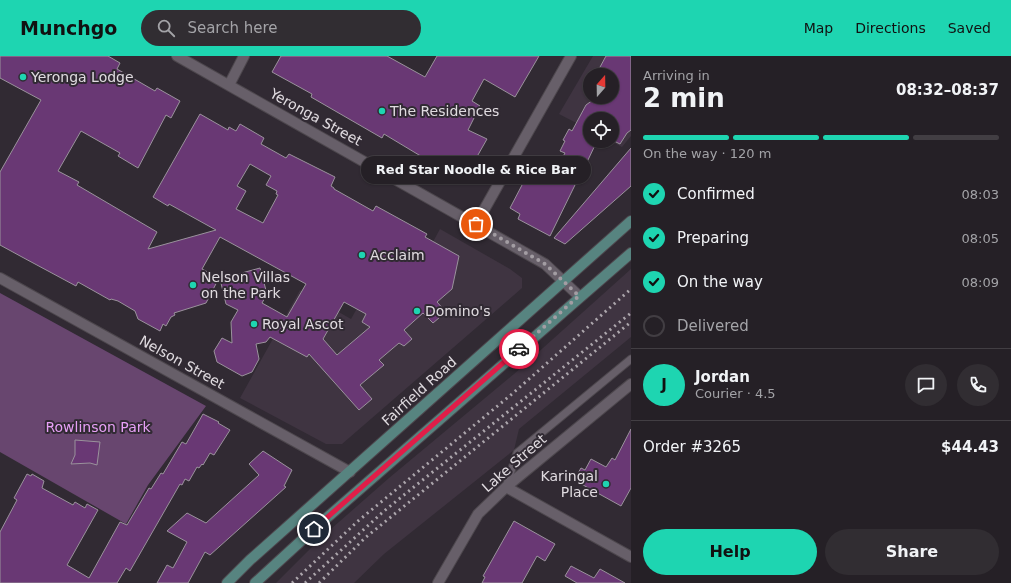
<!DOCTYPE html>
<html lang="en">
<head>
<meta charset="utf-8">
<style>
	:root { --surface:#252026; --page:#312d32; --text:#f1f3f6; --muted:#a3a3a7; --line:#423e43; --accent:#1ed5b1 }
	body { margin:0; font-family:"DejaVu Sans",sans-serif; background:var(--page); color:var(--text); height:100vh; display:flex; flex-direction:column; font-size:15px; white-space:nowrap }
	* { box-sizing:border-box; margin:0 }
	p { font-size:13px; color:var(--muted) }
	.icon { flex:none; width:22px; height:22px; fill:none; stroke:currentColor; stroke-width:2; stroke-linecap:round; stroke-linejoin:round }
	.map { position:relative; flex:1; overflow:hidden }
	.drawer { display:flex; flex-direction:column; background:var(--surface); width:380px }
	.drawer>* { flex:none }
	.needle { width:26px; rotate:20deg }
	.buttons { position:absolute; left:583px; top:12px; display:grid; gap:8px }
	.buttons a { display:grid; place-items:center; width:36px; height:36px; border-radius:50%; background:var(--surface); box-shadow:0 1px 3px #0004,0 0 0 1px var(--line); font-size:20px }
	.pin { position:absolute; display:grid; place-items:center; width:34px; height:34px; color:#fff; margin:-17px; border:2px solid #fff; border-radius:50%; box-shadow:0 1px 4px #0007 }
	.courier { position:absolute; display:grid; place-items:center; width:40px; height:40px; margin:-20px; border:3px solid #e11d48; border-radius:50%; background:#fff; color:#222; box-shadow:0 1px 5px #0007 }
	.bubble { position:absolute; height:28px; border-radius:14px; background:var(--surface); box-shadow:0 1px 3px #0004,0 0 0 1px var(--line); font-size:13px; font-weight:700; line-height:28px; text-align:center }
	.headline em { font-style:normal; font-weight:700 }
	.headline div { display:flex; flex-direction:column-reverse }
	.headline { display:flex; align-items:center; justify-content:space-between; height:68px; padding:0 12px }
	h1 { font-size:26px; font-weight:700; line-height:30px }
	.bar { display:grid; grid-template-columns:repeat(4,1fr); gap:6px 4px; align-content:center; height:48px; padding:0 12px }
	.bar i { height:5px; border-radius:3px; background:var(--line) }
	.bar .on { background:var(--accent) }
	.bar p { grid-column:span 4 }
	.line { display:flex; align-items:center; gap:10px; padding:0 12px; border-top:1px solid var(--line) }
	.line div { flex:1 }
	.round { display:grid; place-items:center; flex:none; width:42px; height:42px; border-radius:21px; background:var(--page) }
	ol { padding:0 12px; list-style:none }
	li { display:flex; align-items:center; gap:12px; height:44px }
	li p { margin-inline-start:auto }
	li .icon { padding:4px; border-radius:50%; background:var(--accent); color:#111; stroke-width:4 }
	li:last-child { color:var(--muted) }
	li i { width:22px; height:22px; border:2px solid var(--line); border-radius:50% }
	.action { display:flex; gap:8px; margin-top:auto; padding:8px 12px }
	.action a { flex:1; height:46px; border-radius:24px; background:var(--accent); color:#111; font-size:16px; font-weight:700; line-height:46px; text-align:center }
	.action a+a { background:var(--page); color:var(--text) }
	header { display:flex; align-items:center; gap:24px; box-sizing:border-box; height:56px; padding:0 20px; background:var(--accent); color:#111 }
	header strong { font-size:19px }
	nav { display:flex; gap:22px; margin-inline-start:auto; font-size:14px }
	.search { width:280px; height:36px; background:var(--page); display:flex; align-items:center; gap:10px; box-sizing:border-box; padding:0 14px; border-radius:22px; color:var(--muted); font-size:15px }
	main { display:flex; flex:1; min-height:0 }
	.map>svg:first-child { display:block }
	.built { fill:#3f3441; fill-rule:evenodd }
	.green { fill:#68466f }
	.building { fill:#693874; stroke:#9a929c; fill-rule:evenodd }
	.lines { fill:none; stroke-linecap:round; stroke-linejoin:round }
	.service-casing { stroke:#4d474d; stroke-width:9 }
	.minor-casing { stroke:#4d474d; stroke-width:12 }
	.secondary-casing { stroke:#4d474d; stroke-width:12 }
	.service { stroke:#675f69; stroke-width:7 }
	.minor { stroke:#675f69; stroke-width:10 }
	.secondary { stroke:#578480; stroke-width:10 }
	.rail { stroke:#ada7ad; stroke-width:3; stroke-dasharray:2 4; stroke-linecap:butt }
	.done { stroke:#a39da3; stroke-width:4; stroke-dasharray:0 7.2 }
	.route { stroke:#e11d48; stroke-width:5 }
	.poi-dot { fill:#1ed5b1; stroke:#312a33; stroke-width:1.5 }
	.labels { text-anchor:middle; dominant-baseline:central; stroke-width:4; stroke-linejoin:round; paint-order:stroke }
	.poi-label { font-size:14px; fill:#e0dbe0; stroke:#312a33; text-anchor:start }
	.street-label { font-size:14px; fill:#e0dbe0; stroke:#312a33 }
	.park-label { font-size:14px; fill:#e7a0f6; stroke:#312a33 }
</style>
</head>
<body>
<header>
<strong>Munchgo</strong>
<div class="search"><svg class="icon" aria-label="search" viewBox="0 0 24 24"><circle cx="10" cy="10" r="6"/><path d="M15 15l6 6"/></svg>Search here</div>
<nav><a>Map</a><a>Directions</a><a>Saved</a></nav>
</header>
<main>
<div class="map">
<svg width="631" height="527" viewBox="0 0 631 527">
	<rect width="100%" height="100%" fill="#312a33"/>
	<path class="built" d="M 593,0 L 631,0 L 631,80 L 622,91 L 611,85 L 612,63 L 590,63 L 590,74 L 559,58 ZM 590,19 L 612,19 L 612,41 L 590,41 Z
		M 440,173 L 510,213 L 522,222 L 522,232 L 342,388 L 326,388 L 240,342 L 300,234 L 351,263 L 376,219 L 406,235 Z
		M 631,213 L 631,281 L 519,373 L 514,394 L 384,498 L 354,527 L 276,527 L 323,480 L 389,422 L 514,318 Z"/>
	<path class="green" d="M 0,237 L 206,350 L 148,429 L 126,468 L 0,396 Z"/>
	<path class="building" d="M 0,0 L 108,0 L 120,7 L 117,13 L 155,35 L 157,32 L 180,45 L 171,62 L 166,59 L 138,112 L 118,100 L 120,97 L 81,75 L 58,115 L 79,126 L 77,129 L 157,176 L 148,193 L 216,174 L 169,148 L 168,150 L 153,141 L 200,58 L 228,74 L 229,71 L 236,75 L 240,68 L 264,82 L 261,88 L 286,102 L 289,98 L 335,121 L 331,130 L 334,132 L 334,133 L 373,155 L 376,150 L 427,178 L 425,181 L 459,200 L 452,233 L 437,246 L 446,256 L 433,267 L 423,257 L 404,274 L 412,283 L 404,290 L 399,287 L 379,304 L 384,309 L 360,329 L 372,343 L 359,354 L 309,298 L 307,301 L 270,281 L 266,286 L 256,288 L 259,303 L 252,316 L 242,320 L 217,306 L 214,295 L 222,282 L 232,287 L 231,266 L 238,254 L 226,248 L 220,223 L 260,212 L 267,238 L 262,247 L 287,261 L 306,228 L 220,181 L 202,213 L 219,222 L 206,247 L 174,257 L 175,259 L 171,261 L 166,270 L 163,268 L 160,275 L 138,263 L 135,255 L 118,245 L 111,243 L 110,244 L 78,226 L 76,230 L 22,201 L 0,189 L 0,116 L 41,44 L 0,22 ZM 250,108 L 271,120 L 266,129 L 277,135 L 276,138 L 278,139 L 263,167 L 236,153 L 246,135 L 237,130 ZM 344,246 L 366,258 L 362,266 L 370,271 L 337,299 L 323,283 Z
		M 281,0 L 387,0 L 425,21 L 437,0 L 539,0 L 515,41 L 484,23 L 472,45 L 480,50 L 468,74 L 487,83 L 466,120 L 438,104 L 436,108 L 424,102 L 384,78 L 382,82 L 311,41 L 312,38 L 272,16 Z
		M 606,0 L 631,0 L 631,74 L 627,77 L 620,88 L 612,84 L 612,63 L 590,63 L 590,85 L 597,85 L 587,106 L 583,104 L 572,128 L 575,129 L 550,180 L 518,163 L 520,158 L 510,152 L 533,108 L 553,118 L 565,97 L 560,95 L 565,85 L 563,84 L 569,73 L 572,75 L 586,49 L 597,41 L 612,41 L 612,19 L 599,13 Z
		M 631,92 L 631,130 L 565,188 L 554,182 Z
		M 203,358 L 219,366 L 218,367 L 230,374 L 214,399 L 210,397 L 203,409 L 202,408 L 199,412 L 197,411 L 189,425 L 185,423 L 182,429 L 180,428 L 130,515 L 126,512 L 117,527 L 0,527 L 0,476 L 17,444 L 14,442 L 27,418 L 31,420 L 32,418 L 44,425 L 42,432 L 73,449 L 75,446 L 85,452 L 87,448 L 98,454 L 67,509 L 89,522 L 120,466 L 127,469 L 149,432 L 151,433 L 161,417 L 163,418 L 182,386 L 186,388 Z
		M 631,373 L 631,432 L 621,450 L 574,424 L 581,412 L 585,414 L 591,403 L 606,411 L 612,402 L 615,404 Z
		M 75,384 L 100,386 L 97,409 L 90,407 L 71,408 L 75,399 Z
		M 263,395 L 292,414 L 284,430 L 286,431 L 210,499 L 205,496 L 188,527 L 157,527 L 167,509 L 173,512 L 187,486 L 167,475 L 187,457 L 206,467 L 259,419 L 249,408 Z
		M 514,465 L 555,488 L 545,505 L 537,500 L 522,527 L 482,527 L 485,521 L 483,520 Z
		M 571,510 L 594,522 L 600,513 L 625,527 L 577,527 L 565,520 Z"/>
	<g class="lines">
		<g class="service-casing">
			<path id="service" d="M 506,431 L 517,397 L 631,303"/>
		</g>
		<g class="minor-casing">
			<path id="minor" d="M 177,0 L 545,208 L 579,240
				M 229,29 L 244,0
				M 476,168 L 571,0
				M 0,222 L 350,416
				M 506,431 L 631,501
				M 438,527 L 478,458 L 506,431 L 631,328"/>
		</g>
		<g class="secondary-casing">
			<path id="secondary" d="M 227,527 L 250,504 L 631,165
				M 255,527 L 314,473 L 631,197"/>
		</g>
		<use href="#service" class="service"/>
		<use href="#minor" class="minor"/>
		<use href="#secondary" class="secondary"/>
		<path class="rail" d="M 292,527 L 358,465 L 512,338 L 631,233
			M 305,527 L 384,455 L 631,257
			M 319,527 L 365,482 L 631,266"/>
	</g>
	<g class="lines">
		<path class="done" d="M 476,168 L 545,208 L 579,240 L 519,293"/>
		<path class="route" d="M 314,473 L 519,293"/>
	</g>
	<g class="poi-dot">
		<circle cx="23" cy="21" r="4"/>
		<circle cx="382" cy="55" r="4"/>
		<circle cx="362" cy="199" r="4"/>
		<circle cx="193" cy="229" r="4"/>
		<circle cx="417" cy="255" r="4"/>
		<circle cx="254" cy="268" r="4"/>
		<circle cx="606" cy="428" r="4"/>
	</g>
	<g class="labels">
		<g class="poi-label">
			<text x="31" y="21">Yeronga Lodge</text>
			<text x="390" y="55">The Residences</text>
			<text x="370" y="199">Acclaim</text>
			<text x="201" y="221">Nelson Villas<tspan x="201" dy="16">on the Park</tspan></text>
			<text x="425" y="255">Domino's</text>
			<text x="262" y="268">Royal Ascot</text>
			<text x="598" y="420" text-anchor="end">Karingal<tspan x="598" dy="16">Place</tspan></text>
		</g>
		<g class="street-label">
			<text transform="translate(316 61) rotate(29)">Yeronga Street</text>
			<text transform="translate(182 306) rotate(29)">Nelson Street</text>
			<text transform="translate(419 335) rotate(-42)">Fairfield Road</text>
			<text transform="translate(514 407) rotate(-41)">Lake Street</text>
		</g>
		<g class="park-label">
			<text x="98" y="371">Rowlinson Park</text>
		</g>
	</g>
</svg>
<div class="buttons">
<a><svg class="needle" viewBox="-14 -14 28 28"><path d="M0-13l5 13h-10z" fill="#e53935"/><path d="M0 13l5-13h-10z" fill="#a3a3a7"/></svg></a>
<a><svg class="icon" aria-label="locate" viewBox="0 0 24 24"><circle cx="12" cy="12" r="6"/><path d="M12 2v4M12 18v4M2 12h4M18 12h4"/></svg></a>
</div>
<div class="pin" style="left:476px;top:168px;background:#ea580c"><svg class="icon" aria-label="bag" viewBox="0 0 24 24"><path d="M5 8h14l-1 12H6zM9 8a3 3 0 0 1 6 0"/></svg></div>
<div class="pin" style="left:314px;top:473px;background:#1f2937"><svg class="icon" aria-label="home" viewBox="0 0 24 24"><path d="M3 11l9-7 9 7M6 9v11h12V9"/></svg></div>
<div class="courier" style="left:519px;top:293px"><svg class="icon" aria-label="car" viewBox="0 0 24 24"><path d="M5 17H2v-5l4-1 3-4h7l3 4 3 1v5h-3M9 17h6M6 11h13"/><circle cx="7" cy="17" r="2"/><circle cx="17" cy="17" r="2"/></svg></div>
<div class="bubble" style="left:361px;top:100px;width:230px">Red Star Noodle &amp; Rice Bar</div>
</div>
<section class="drawer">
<div class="headline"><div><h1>2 min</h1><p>Arriving in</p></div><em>08:32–08:37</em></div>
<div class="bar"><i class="on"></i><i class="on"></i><i class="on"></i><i></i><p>On the way · 120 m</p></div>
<ol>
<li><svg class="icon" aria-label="check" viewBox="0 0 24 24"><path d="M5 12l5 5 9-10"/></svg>Confirmed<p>08:03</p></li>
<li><svg class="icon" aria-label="check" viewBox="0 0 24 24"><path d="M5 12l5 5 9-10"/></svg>Preparing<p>08:05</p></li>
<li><svg class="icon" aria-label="check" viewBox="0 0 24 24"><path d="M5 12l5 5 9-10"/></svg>On the way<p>08:09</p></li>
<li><i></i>Delivered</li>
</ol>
<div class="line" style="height:72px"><b class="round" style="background:var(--accent);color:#111">J</b><div><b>Jordan</b><p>Courier · 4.5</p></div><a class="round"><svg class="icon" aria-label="chat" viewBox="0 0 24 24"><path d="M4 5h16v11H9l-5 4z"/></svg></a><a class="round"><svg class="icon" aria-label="phone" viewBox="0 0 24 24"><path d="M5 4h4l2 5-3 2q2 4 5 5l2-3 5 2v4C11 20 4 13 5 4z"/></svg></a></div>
<div class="line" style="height:52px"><div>Order #3265</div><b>$44.43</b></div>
<div class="action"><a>Help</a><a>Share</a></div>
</section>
</main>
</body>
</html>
